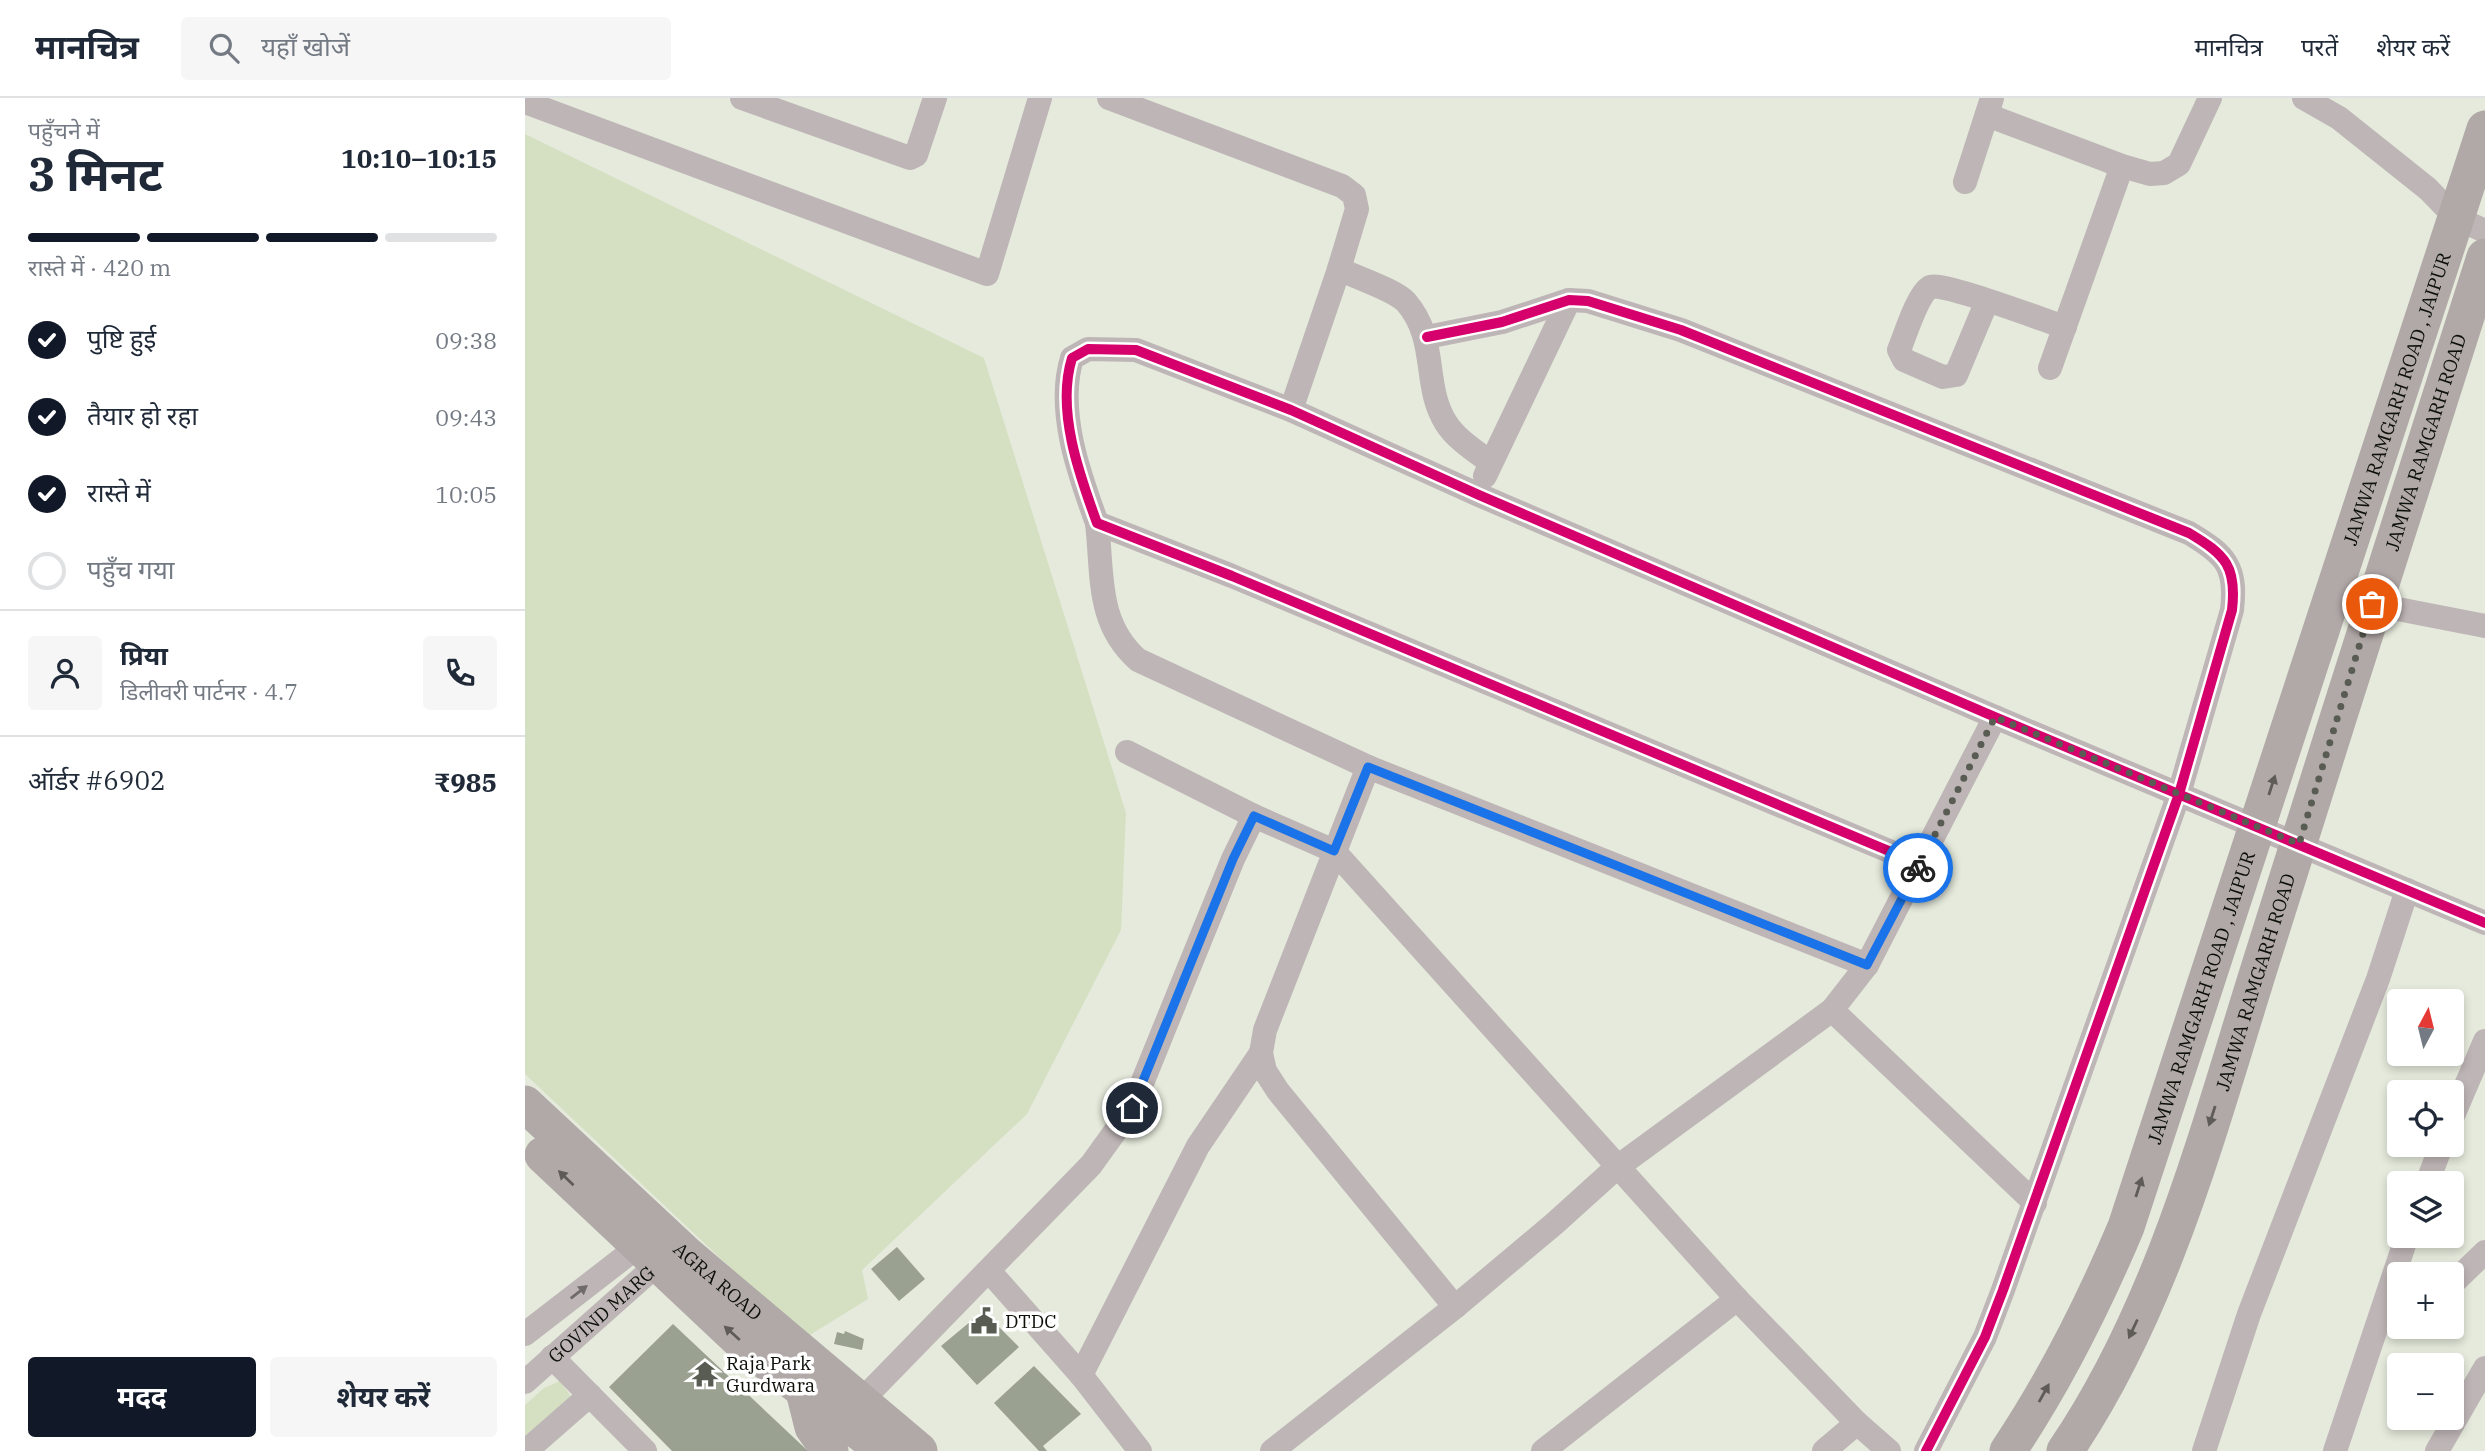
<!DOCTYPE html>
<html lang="hi">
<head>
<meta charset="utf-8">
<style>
	:root { --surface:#fff; --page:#f6f6f7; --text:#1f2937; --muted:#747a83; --line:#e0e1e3; --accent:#111827 }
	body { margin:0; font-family:"IBM Plex Serif","Noto Sans Devanagari",serif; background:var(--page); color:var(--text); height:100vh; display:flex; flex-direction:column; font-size:26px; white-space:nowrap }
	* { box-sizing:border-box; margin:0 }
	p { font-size:23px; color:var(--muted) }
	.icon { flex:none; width:38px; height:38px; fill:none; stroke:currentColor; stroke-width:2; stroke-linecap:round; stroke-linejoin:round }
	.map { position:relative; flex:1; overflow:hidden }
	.side { display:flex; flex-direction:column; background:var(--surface); width:525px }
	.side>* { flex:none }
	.needle { width:46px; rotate:7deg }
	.fabs { position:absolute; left:1862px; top:891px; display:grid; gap:14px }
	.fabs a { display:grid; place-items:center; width:77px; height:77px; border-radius:7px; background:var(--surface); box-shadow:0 4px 10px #0003; font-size:35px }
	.pin { position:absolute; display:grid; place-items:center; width:60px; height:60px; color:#fff; margin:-30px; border:4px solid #fff; border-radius:50%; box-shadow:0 2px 7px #0007 }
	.courier { position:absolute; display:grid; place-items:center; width:70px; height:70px; margin:-35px; border:5px solid #1a73e8; border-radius:50%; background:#fff; color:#222; box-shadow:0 2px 9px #0007 }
	.summary em { font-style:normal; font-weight:700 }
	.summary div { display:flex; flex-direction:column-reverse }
	.summary { display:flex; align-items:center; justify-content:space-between; height:119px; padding:0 28px }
	h1 { font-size:46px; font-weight:700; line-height:52px }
	.bar { display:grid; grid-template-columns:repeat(4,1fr); gap:10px 7px; align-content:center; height:84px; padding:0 28px }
	.bar i { height:9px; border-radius:5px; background:var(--line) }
	.bar .active { background:var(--accent) }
	.bar p { grid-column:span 4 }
	.line { display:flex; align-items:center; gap:18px; padding:0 28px; border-top:2px solid var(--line) }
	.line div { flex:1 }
	.round { display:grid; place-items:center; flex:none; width:74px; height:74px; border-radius:7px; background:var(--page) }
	ol { padding:0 28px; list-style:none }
	li { display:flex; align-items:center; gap:21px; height:77px }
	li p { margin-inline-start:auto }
	li .icon { padding:7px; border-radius:50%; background:var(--accent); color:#fff; stroke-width:4 }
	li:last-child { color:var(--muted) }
	li i { width:38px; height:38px; border:4px solid var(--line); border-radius:50% }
	.cta { display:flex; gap:14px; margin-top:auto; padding:14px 28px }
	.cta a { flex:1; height:80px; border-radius:7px; background:var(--accent); color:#fff; font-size:28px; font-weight:700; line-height:80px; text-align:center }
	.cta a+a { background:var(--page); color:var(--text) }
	header { display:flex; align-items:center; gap:42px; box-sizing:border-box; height:98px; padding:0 35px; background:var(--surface); border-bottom:2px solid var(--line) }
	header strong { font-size:33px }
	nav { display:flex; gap:38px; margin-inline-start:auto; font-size:24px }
	.search { width:490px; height:63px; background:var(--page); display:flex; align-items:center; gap:18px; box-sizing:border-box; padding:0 24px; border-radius:7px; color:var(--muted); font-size:26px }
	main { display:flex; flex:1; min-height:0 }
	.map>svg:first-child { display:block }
	.green { fill:#d4e0c1 }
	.building { fill:#9ba191 }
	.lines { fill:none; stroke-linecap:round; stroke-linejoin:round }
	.minor { stroke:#beb5b6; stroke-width:24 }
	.highway { stroke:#b1a9a7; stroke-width:37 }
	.cycleway-casing { stroke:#fff; stroke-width:15 }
	.cycleway { stroke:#d6006c; stroke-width:10 }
	.oneway { fill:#5f5c58 }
	.oneway2 { fill:#6e6b68 }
	.done { stroke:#595c52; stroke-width:7; stroke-dasharray:0 12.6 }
	.route { stroke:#1a73e8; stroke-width:9 }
	.labels { text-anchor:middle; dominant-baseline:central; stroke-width:7; stroke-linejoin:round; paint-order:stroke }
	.street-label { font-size:19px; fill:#0d1008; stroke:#fff }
	.poi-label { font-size:19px; fill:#0d1008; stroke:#fff; text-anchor:start }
</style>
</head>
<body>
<header>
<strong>मानचित्र</strong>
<div class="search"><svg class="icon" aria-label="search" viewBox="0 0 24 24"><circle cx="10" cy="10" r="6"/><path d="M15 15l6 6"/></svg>यहाँ खोजें</div>
<nav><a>मानचित्र</a><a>परतें</a><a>शेयर करें</a></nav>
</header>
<main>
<section class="side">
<div class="summary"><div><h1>3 मिनट</h1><p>पहुँचने में</p></div><em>10:10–10:15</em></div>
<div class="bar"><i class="active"></i><i class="active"></i><i class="active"></i><i></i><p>रास्ते में · 420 m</p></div>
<ol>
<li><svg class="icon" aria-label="check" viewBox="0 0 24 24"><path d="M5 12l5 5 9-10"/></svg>पुष्टि हुई<p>09:38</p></li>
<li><svg class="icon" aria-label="check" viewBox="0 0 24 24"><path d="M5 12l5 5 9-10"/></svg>तैयार हो रहा<p>09:43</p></li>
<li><svg class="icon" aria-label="check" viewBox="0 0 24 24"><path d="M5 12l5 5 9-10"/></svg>रास्ते में<p>10:05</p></li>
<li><i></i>पहुँच गया</li>
</ol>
<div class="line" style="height:126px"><a class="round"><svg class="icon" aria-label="person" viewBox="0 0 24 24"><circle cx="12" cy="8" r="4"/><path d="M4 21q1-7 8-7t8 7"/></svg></a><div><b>प्रिया</b><p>डिलीवरी पार्टनर · 4.7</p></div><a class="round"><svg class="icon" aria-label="phone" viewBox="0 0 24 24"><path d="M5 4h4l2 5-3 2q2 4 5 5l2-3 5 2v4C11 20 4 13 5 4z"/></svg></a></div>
<div class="line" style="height:91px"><div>ऑर्डर #6902</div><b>₹985</b></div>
<div class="cta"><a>मदद</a><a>शेयर करें</a></div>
</section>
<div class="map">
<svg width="1960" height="1353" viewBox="0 0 1960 1353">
	<rect width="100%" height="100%" fill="#e5eadc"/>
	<path class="green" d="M 0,36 L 459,260 L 601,715 L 596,832 L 502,1016 L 337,1172 L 343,1201 L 280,1240 L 0,976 Z
		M 35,1283 L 47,1300 L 0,1349 L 0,1307 L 19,1290 Z"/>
	<path class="building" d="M 372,1149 L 400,1181 L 374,1203 L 346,1171 Z
		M 458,1213 L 494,1249 L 452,1287 L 416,1248 Z
		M 148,1226 L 283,1353 L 147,1353 L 84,1289 Z
		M 320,1233 L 339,1241 L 337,1252 L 309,1246 L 312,1234 L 319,1236 Z
		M 509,1268 L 556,1316 L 518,1348 L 522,1353 L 514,1353 L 469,1305 Z"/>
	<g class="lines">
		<g class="minor">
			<path d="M 217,0 L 385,60 L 391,57 L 410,0"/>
			<path d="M 584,0 L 817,88 L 829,97 L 832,111 L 814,171 C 830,179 870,192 881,204 C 914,242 897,287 921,325 C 931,341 950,353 965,364"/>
			<path d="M 1779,0 L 1814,20 L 1903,91 L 1931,120 L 1960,133"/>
			<path d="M 0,4 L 462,176 L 515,0"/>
			<path d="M 1462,17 L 1597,68 L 1625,76 L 1639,75 L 1654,66 L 1685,0"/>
			<path d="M 1440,84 L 1467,0"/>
			<path d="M 1462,203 L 1431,277 L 1418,279 L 1379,262 L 1374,252 C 1380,238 1392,197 1405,189 C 1416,183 1521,223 1540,229"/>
			<path d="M 902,239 L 977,224 L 1044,202 L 1063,203 L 1156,232 L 1664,435 C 1701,457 1712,469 1707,512 L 1654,696 L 1478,1192 L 1460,1239 L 1401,1353"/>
			<path d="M 1525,270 L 1597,68"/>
			<path d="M 766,312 L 814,171"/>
			<path d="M 960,378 L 1044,202"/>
			<path d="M 572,425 C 578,477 571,525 613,562 L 843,669 L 1342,867"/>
			<path d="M 1810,493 L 1847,506 L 1960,528"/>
			<path d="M 602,654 L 729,718"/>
			<path d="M 843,669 L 740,932 L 736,955 L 740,973 L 753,993 L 930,1209"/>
			<path d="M 1395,766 L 707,478 L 572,425 C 554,376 531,312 547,260 L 563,251 L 611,252 L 766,312 L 954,397 L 1470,619 L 1960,825"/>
			<path d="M 1307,912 L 1510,1105"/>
			<path d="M 1927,1020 L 1960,943"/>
			<path d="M 1902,1085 L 1917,1046"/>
			<path d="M 465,1174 L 556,1277 L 615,1353"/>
			<path d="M 1927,1186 L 1960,1154"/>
			<path d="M 0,1236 L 124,1140"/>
			<path d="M 27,1259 L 120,1353"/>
			<path d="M 556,1277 L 673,1048 L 736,955"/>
			<path id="s1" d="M 0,1284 L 144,1156"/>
			<path d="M 335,1304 L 566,1067 L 607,1010 L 708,761 L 729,718 L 809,753 L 1212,1201 L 1332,1325 L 1364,1353"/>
			<path d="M 1,1353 L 65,1297"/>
			<path d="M 747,1353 L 930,1209 L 1029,1126 L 1091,1070 L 1307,912 L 1342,867 L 1470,619"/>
			<path d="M 1018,1353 L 1212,1201"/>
			<path d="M 1299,1353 L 1332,1325"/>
			<path d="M 1679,1353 L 1724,1216 L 1853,881 L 1882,792"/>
			<path d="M 1810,1353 L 1882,1138"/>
			<path d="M 1912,1353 L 1960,1270"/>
		</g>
		<g class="highway">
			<path id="s2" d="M 0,1006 L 163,1158 L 394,1353"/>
			<path d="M 18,1057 L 222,1249 L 352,1347"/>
			<path d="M 279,1293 L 288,1329 L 305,1353"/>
			<path id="s3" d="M 1483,1353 C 1530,1283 1568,1207 1601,1129 L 1960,31"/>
			<path id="s4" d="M 1540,1353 C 1640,1206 1685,1025 1738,858 C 1812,625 1884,392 1960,159"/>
		</g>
		<g class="cycleway-casing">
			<path id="cycleway" d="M 902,239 L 977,224 L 1044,202 L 1063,203 L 1156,232 L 1664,435 C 1701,457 1712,469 1707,512 L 1654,696 L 1478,1192 L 1460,1239 L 1401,1353
				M 1395,766 L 707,478 L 572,425 C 554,376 531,312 547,260 L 563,251 L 611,252 L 766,312 L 954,397 L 1470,619 L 1960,825"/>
		</g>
		<use href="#cycleway" class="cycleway"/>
	</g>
	<defs><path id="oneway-solid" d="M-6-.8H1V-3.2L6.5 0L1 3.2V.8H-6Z" transform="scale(1.75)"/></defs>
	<g class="oneway">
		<use href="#oneway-solid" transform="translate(1747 687) rotate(-72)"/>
		<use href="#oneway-solid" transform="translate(1687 1018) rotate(108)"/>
		<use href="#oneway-solid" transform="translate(41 1080) rotate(-136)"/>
		<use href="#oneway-solid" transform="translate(1614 1089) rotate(-72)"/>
		<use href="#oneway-solid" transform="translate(1608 1231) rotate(115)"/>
		<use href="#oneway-solid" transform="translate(207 1235) rotate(-138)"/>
		<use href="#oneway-solid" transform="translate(1519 1295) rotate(-61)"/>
	</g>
	<use class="oneway2" href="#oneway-solid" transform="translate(54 1194) rotate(-38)"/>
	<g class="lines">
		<path class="done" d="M 1393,770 L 1470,619 L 1774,746 L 1847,506"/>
		<path class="route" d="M 607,1010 L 708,761 L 729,718 L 809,753 L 843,669 L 1342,867 L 1393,770"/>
	</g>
	<defs>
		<g id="civic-bare" transform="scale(2.1)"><path d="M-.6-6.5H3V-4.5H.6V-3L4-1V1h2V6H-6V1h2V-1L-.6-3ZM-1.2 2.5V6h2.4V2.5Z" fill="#595c52" stroke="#fff" stroke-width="2.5" paint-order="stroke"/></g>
		<g id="temple-bare" transform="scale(2.1)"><path d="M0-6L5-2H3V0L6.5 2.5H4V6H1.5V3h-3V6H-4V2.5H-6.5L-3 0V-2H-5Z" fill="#595c52" stroke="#fff" stroke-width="2.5" paint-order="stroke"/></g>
	</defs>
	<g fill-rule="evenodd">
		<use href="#civic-bare" x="459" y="1223"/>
		<use href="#temple-bare" x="180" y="1276"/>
	</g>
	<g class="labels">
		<g class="street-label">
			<text stroke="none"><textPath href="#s3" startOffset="1125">JAMWA RAMGARH ROAD , JAIPUR</textPath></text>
			<text stroke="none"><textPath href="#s4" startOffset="1074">JAMWA RAMGARH ROAD</textPath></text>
			<text stroke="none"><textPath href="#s4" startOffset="508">JAMWA RAMGARH ROAD</textPath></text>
			<text stroke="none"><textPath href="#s3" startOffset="495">JAMWA RAMGARH ROAD , JAIPUR</textPath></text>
			<text stroke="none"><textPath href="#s2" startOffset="262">AGRA ROAD</textPath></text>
			<text stroke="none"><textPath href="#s1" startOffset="102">GOVIND MARG</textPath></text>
		</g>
		<g class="poi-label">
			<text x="480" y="1223">DTDC</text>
			<text x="201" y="1265">Raja Park<tspan x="201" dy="22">Gurdwara</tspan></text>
		</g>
	</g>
</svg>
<div class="fabs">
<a><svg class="needle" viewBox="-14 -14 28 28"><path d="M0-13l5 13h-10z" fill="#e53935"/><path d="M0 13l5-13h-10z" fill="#747a83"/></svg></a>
<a><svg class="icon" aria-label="locate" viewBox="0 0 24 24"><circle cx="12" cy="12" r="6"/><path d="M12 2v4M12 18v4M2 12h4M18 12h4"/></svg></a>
<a><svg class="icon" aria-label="layers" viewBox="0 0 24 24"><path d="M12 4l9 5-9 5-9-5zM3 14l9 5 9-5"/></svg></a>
<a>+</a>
<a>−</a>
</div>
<div class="pin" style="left:1847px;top:506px;background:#ea580c"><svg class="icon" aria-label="bag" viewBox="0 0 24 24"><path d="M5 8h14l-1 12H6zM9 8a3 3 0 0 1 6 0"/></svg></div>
<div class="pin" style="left:607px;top:1010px;background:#1f2937"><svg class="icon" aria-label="home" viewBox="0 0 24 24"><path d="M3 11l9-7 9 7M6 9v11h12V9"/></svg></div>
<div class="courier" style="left:1393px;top:770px"><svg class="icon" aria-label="bike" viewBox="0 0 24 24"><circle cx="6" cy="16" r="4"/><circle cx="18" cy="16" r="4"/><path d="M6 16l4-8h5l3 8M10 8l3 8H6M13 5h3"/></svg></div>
</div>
</main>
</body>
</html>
